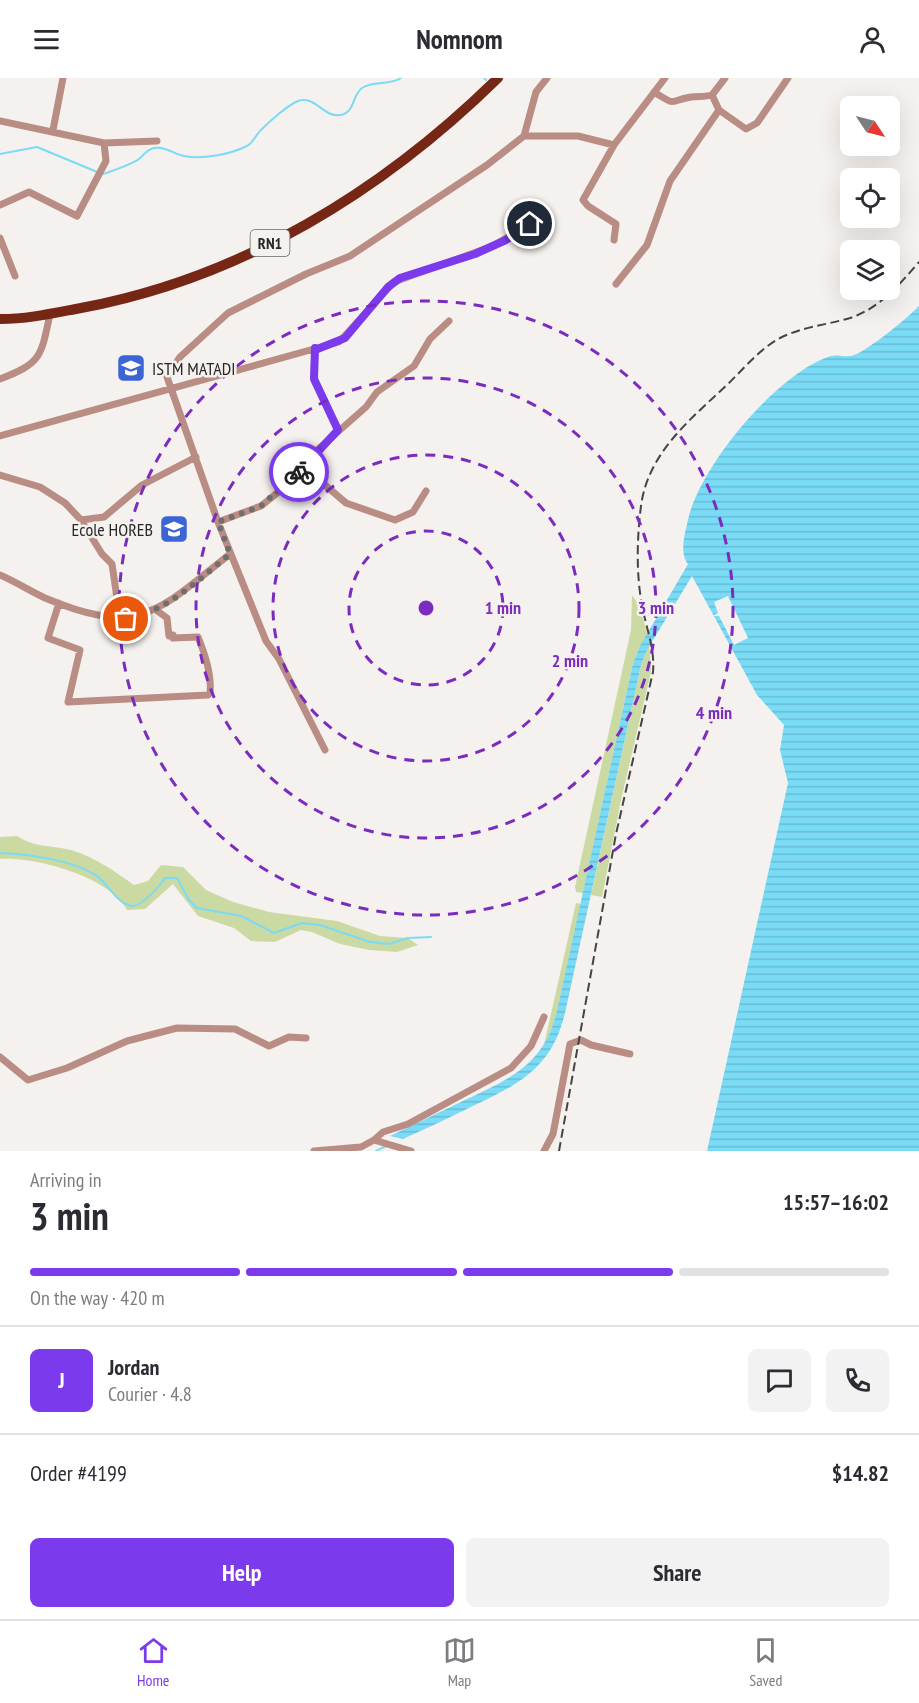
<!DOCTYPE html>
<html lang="en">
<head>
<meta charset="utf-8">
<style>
	:root { --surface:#fff; --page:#f2f2f3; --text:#2b2b33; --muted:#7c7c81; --line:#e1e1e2; --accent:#7c3aed }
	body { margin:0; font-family:"PT Sans Narrow",sans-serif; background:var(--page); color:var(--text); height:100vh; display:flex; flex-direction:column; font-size:22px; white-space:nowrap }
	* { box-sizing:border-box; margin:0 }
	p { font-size:20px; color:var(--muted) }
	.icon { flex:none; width:33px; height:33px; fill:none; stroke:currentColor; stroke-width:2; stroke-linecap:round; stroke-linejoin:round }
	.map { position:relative; height:1073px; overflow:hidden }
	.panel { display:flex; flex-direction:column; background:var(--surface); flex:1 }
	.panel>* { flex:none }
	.needle { width:39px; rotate:125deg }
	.controls { position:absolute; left:840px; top:18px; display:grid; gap:12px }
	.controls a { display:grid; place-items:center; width:60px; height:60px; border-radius:9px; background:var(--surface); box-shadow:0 6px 24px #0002; font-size:30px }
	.pin { position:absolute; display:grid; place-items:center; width:51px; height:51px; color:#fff; margin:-26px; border:3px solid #fff; border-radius:50%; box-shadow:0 2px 6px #0007 }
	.courier { position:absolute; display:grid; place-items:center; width:60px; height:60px; margin:-30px; border:4px solid #7c3aed; border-radius:50%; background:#fff; color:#222; box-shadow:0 2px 8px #0007 }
	.headline em { font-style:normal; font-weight:700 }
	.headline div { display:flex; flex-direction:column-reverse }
	.headline { display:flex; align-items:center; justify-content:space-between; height:102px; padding:0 30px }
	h1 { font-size:39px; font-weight:700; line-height:45px }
	.bar { display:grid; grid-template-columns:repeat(4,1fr); gap:9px 6px; align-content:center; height:72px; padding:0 30px }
	.bar i { height:8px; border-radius:4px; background:var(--line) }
	.bar .current { background:var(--accent) }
	.bar p { grid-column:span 4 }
	.line { display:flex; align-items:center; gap:15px; padding:0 30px; border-top:2px solid var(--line) }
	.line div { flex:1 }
	.round { display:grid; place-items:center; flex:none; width:63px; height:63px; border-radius:9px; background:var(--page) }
	.cta { display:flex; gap:12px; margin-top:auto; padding:12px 30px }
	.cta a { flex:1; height:69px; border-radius:9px; background:var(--accent); color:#fff; font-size:24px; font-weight:700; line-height:69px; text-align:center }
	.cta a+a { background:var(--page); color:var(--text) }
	header { display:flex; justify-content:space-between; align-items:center; height:78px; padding:0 30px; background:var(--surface); font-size:27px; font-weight:700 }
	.tab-bar { display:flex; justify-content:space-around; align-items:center; height:84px; border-top:2px solid var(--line); background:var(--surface); font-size:16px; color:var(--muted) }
	.tab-bar a { display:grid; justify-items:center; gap:3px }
	.tab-bar .current { color:var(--accent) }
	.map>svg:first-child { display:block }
	.grass { fill:#cbdaa2 }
	.water { fill:url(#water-rules) }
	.pier { fill:#f5f1ef }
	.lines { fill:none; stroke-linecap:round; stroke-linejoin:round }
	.stream { stroke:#7adbf6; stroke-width:2 }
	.minor { stroke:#b98d83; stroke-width:7 }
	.trunk { stroke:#762614; stroke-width:10 }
	.rail { stroke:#464442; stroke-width:2; stroke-dasharray:9 4.5; stroke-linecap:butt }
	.done { stroke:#716e6d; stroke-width:6; stroke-dasharray:0 10.8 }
	.route { stroke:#7c3aed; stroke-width:8 }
	.ring { fill:none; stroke:#7b2cbf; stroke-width:3; stroke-dasharray:10 8 }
	.labels { text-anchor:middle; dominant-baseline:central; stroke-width:5; stroke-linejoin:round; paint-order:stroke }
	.shield { fill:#f5f1ef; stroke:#676463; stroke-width:1.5 }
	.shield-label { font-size:16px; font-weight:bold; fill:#2a2827 }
	.poi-label { font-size:18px; fill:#2a2827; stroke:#f5f1ef; text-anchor:start }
	.centre { fill:#7b2cbf; stroke:#f5f1ef; stroke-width:3 }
	.ring-label { font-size:18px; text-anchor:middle; font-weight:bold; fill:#7b2cbf; stroke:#f5f1ef; stroke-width:5; stroke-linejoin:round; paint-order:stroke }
</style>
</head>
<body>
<header><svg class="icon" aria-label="menu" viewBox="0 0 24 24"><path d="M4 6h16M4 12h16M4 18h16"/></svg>Nomnom<svg class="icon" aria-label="person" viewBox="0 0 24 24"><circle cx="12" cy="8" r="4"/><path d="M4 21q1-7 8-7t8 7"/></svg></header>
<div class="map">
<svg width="919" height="1073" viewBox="0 0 919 1073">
	<defs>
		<pattern id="water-rules" width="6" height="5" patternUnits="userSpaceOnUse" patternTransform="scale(1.5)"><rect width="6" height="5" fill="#7adbf6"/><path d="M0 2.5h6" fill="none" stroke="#6abcd3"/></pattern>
	</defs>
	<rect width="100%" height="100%" fill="#f5f1ef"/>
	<path class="grass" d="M 632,517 L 639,527 L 649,561 L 651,594 L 621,722 L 602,819 L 591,817 L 641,587 L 647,572 L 640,568 L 633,585 L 583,815 L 576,814 L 575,809 L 631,552 Z
		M 17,758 C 35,770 52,767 71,772 C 93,778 116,794 134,807 L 148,803 L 161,787 L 183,789 L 206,812 L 233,824 L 269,834 L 337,843 L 380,858 L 408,860 L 418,867 L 397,874 L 369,872 L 340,866 L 312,854 L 301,852 L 275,864 L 251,863 L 234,850 L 198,838 L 173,806 L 145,831 L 127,832 C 111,799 34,778 0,781 L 0,759 Z
		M 576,825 L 581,826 L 555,943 L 544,967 Z"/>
	<path class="water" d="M 919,228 L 919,1073 L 707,1073 L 788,705 L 780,672 L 784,647 L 757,617 L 692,498 L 647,572 L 641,587 L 565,935 C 552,989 521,1005 475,1027 C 451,1039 427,1050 403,1061 L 390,1058 C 415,1046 440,1034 465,1022 C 511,1000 544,987 557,933 L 633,585 L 640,568 L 688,486 C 679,475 685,455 688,442 C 699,389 778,294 831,278 C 838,276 847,280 854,277 C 867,273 909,239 919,228 Z"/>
	<path class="pier" d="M 728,518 L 748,560 L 734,567 L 719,538 L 712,538 L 718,535 L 714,524 Z"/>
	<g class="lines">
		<path class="stream" d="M 484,0 L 486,2
			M 0,76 L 37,69 L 102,96 C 108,95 134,85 139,81 C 144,77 147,71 154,70 C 165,68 174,76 184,78 C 202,82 231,76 247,68 C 254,64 256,56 262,51 C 270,43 288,27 298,23 C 315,17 324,40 340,37 C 355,35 352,17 362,10 C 374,2 389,8 401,0
			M 0,775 C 28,776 70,782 94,796 C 107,803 116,826 132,828 C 141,829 160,808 165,800 L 177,800 L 189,822 L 197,830 L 241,838 L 274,855 L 302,845 L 320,847 L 370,864 L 389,866 L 408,860 L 431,859
			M 376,1073 L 386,1068"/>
		<path class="minor" d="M 654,14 C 678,29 667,23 691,19 C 699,18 705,19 712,17 L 725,0
			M 712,17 L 719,32 L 746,51 L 757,45 L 788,0
			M 0,43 L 104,65 L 157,63
			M 53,52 L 63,0
			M 524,58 L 536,14 L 547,0
			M 0,127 L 29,114 L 77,138 L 106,83 L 104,65
			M 0,160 L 15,198
			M 614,162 L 616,146 L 588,128 L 583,122 L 614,67
			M 616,206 L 647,167 L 670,103 L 719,32
			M 315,270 L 314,301 L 338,352
			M 0,301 C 42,285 41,278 50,236
			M 0,358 L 339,264 L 394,204 L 493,168 L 530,146
			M 304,389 L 346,425 L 395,442 L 413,434 L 426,413
			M 0,397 L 40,409 L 65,425 L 81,442 L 102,476 L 112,486 L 117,520 L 126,541
			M 81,442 L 104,439 L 142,407 L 196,379
			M 218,444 L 261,428 L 282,411 L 315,374 L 366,329 L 377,314 L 414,288 L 430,261 L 449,243
			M 0,497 C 16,504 30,513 45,520 C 140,560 158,533 230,476
			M 59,525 L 48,560 L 80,572 L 68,624 L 208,617 L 210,615 C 212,596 205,576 198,559 L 173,560 L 173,557 L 169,558 L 167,540 L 156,532
			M 325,672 L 279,581 L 266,563 L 218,444 L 167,299 L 180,279 L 228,235 L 306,196 L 350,178 L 487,87 L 524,58 L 578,58 L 614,67 L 665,0
			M 0,979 L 28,1002 L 67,990 L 127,963 L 177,950 L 235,951 L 269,968 L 289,959 L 306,960
			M 374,1062 L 383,1054 L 408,1046 L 511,990 L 531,968 L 544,939
			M 314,1073 L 361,1069 L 374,1062 L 411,1073
			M 544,1073 L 553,1056 L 570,966 L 581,962 L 591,967 L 630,976"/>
		<path class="trunk" d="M 0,241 C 28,241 54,235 81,230 C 242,200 383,113 498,0"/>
		<path class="rail" d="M 559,1073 L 616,756 L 653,594 C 655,570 646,550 642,527 C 636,496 637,459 641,428 C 648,374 692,340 729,305 C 745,289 760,271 780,260 C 802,249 826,247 850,240 C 880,230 899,207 919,184"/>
	</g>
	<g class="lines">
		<path class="done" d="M 126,541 C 168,533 198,502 230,476 L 218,444 L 261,428 L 299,394"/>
		<path class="route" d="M 299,394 L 338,352 L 314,301 L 315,270 L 315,272 L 345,260 L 388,209 L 400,200 L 475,176 L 506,162 L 530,146"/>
	</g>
	<g class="ring">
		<circle cx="426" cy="530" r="77"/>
		<circle cx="426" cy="530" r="153"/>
		<circle cx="426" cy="530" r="230"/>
		<circle cx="426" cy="530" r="307"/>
	</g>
	<defs>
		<g id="university-square" transform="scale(1.5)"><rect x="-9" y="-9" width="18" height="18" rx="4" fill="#3b64d5" stroke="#f5f1ef"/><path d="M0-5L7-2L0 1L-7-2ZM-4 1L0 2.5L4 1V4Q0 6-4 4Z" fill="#fff"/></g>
		<g id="school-square" transform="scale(1.5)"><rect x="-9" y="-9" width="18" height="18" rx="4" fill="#3b64d5" stroke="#f5f1ef"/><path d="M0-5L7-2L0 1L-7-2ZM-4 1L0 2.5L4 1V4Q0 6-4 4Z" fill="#fff"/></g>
	</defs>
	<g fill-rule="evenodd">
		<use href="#university-square" x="131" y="290"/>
		<use href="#school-square" x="174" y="451"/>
	</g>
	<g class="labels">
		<rect class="shield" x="250.5" y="152" width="39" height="26" rx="4.5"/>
		<g class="shield-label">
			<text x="270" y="165">RN1</text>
		</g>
		<g class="poi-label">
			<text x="152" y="290">ISTM MATADI</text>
			<text x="153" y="451" text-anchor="end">Ecole HOREB</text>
		</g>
	</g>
	<circle cx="426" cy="530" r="9" class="centre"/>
	<g class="ring-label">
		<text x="503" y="536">1 min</text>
		<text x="656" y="536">3 min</text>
		<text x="570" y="589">2 min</text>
		<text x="714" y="641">4 min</text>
	</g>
</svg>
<div class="controls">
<a><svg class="needle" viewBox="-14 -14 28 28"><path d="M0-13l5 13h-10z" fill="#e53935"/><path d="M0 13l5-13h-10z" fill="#7c7c81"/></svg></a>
<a><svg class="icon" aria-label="locate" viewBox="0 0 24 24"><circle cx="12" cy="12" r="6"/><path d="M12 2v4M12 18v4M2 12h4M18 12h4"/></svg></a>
<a><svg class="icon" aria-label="layers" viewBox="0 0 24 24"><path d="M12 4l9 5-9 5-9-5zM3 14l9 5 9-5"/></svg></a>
</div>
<div class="pin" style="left:126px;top:541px;background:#ea580c"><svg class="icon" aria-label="bag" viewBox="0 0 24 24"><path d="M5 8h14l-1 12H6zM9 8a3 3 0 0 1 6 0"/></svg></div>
<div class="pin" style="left:530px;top:146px;background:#1f2937"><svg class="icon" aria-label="home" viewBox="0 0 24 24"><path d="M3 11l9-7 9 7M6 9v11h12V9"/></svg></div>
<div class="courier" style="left:299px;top:394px"><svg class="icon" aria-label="bike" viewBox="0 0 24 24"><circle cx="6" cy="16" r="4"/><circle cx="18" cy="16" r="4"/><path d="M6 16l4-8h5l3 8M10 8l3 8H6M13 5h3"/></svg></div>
</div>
<section class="panel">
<div class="headline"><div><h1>3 min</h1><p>Arriving in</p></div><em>15:57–16:02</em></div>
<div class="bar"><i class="current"></i><i class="current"></i><i class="current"></i><i></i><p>On the way · 420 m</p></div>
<div class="line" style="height:108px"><b class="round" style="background:var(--accent);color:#fff">J</b><div><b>Jordan</b><p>Courier · 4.8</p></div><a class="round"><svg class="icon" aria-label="chat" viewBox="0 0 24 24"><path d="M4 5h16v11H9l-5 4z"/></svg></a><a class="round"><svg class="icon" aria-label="phone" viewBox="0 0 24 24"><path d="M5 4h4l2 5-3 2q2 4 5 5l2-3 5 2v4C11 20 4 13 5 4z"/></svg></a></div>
<div class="line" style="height:78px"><div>Order #4199</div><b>$14.82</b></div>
<div class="cta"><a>Help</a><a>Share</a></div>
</section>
<nav class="tab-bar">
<a class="current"><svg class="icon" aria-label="home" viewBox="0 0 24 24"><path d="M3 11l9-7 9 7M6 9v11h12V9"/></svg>Home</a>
<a><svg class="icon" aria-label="map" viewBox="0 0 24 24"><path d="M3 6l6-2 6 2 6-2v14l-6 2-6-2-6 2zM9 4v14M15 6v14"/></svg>Map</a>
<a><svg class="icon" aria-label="saved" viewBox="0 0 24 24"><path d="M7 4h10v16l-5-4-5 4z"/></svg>Saved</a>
</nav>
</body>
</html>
